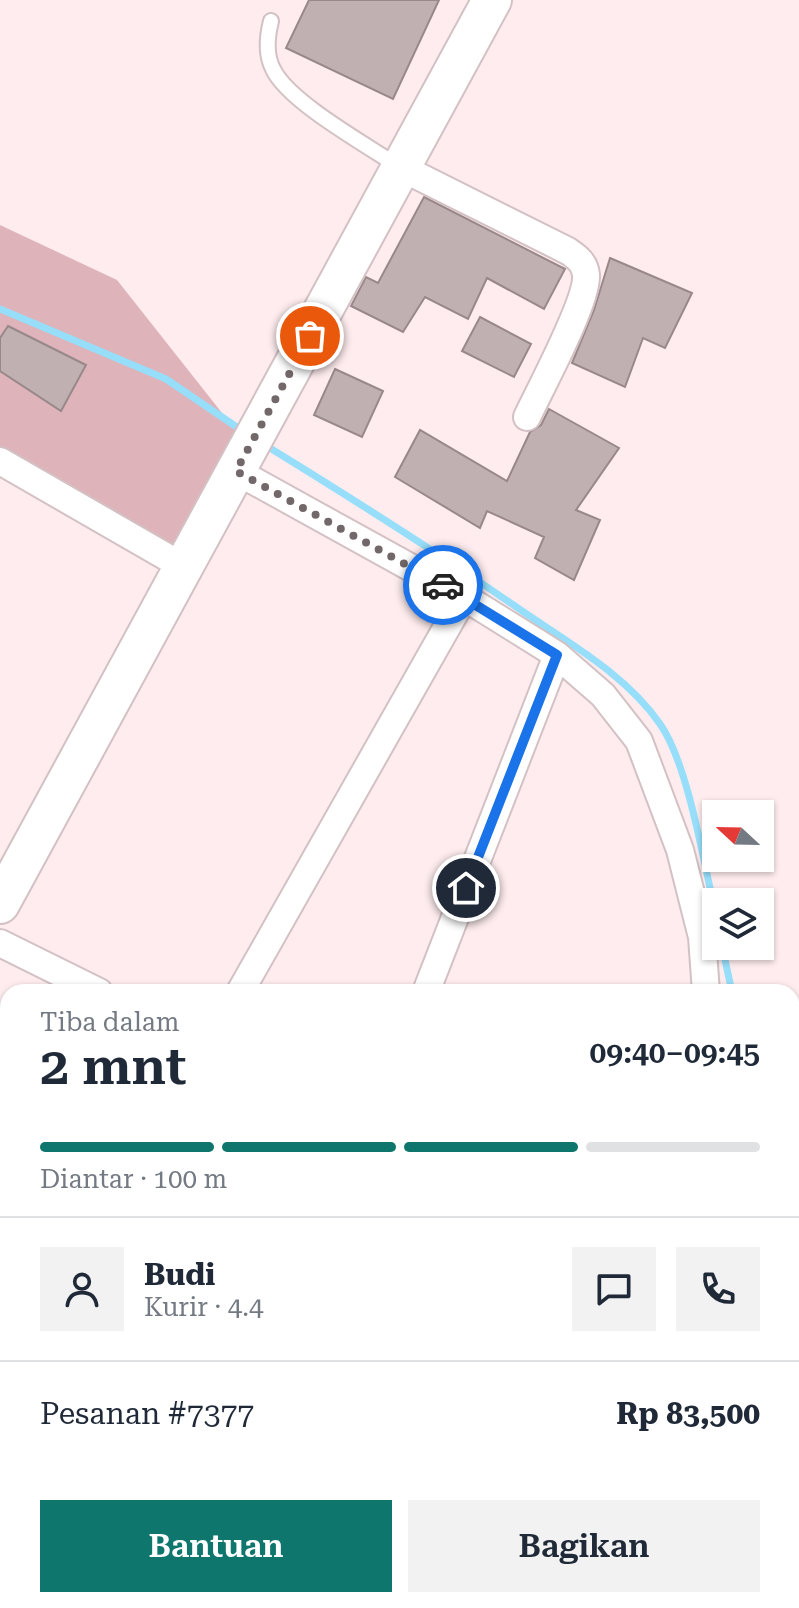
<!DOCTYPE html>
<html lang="id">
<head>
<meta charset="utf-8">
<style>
	:root { --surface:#fff; --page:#f2f2f3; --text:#1f2937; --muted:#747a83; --line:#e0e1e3; --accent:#0f766e }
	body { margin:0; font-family:"Roboto Serif",serif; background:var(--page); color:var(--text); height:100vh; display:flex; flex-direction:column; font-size:30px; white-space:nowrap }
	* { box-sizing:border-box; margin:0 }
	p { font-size:26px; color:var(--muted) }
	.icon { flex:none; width:44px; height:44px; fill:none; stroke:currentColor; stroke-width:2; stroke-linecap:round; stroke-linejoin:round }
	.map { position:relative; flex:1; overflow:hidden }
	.drawer { position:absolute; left:0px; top:984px; width:800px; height:624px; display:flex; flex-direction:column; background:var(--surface); border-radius:24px 24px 0 0; box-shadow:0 2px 6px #0004 }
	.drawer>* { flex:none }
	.needle { width:52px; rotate:292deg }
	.tools { position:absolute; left:702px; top:800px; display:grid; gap:16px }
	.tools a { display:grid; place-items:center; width:72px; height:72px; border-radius:0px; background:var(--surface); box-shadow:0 2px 6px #0004; font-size:40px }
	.pin { position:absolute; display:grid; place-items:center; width:68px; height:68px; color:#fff; margin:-34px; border:4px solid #fff; border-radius:50%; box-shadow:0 2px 8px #0007 }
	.courier { position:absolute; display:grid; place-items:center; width:80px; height:80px; margin:-40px; border:6px solid #1a73e8; border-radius:50%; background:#fff; color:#222; box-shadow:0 2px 10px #0007 }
	.summary em { font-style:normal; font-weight:600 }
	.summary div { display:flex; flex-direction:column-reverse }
	.summary { display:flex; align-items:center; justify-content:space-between; height:136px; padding:0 40px }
	h1 { font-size:52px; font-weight:600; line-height:60px }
	.bar { display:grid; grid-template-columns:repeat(4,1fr); gap:12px 8px; align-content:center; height:96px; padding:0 40px }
	.bar i { height:10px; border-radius:6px; background:var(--line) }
	.bar .on { background:var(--accent) }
	.bar p { grid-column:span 4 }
	.line { display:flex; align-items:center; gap:20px; padding:0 40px; border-top:2px solid var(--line) }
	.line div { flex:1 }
	.round { display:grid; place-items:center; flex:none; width:84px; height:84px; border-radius:0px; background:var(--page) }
	.action { display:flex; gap:16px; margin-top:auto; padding:16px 40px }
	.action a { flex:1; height:92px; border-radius:0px; background:var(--accent); color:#fff; font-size:32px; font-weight:600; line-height:92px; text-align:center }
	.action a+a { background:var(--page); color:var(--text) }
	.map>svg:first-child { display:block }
	.green { fill:#deb4ba }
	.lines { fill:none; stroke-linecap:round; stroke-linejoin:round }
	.stream { stroke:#96def9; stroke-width:7 }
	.building { fill:#c1b0b2; stroke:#99888a; stroke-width:2 }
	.lane-casing { stroke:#d3c1c4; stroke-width:18 }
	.street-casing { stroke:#d3c1c4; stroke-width:30 }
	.secondary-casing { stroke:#d3c1c4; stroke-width:42 }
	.lane { stroke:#fff; stroke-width:14 }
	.street { stroke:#fff; stroke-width:26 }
	.secondary { stroke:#fff; stroke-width:38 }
	.done { stroke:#726769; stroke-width:8; stroke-dasharray:0 14.4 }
	.route { stroke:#1a73e8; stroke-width:10 }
</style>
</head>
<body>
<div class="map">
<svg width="799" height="1608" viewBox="0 0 799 1608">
	<rect width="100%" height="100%" fill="#feecee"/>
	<path class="green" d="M 0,225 L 117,280 L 241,437 L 177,552 L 0,459 Z"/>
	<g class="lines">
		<path class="stream" d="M 0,309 L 166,379 L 244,432
			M 265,445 C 353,499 440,554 525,613 C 572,645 627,676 660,724 C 688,763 704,865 716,915
			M 722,946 L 732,992
			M 616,1608 L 616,1600"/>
	</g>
	<path class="building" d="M 309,0 L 439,0 L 393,99 L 286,48 Z
		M 424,197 L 565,269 L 544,309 L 487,278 L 468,319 L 425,297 L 403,332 L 351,306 L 366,277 L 378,283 Z
		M 610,258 L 692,293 L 665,348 L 643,338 L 625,387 L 572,363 L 594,310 Z
		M 480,317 L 531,344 L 514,377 L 462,351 Z
		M 8,326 L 86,365 L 61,411 L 0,371 L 0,338 Z
		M 335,369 L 383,391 L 362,437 L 314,415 Z
		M 549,409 L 619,448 L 576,510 L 600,520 L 574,580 L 535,558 L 544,537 L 487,511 L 480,528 L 395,477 L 420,430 L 507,481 L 530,432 L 541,425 Z"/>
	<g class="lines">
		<g class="lane-casing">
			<path id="lane" d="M 271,21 C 267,37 265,54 273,69 C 288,102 370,147 401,168"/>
		</g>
		<g class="street-casing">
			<path id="street" d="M 402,168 L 568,251 C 577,257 585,263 586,275 C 588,301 540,389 527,417
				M 0,461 L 184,567
				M 236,471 L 464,597 L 557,655 L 603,695 L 639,741 L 680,850 L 702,937 L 706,992
				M 0,943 L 99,992
				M 240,992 L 464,597
				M 426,992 L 557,655
				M 0,1136 L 8,1140
				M 792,1317 L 799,1306
				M 0,1455 L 8,1458
				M 319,1600 L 337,1608
				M 187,1608 L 190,1600"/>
		</g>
		<g class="secondary-casing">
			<path id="secondary" d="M 0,904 L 492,0"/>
		</g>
		<use href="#lane" class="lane"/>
		<use href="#street" class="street"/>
		<use href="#secondary" class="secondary"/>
	</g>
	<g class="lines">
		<path class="done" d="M 310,336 L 236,471 L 443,585"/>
		<path class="route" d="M 443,585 L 557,655 L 466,888"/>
	</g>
</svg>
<div class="tools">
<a><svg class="needle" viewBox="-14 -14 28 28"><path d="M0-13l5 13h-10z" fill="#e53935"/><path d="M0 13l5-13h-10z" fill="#747a83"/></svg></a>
<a><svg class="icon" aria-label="layers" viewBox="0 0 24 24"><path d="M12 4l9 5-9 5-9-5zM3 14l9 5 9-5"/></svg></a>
</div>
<div class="pin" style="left:310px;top:336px;background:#ea580c"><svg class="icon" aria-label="bag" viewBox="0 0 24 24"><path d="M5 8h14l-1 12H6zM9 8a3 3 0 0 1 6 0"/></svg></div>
<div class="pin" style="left:466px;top:888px;background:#1f2937"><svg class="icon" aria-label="home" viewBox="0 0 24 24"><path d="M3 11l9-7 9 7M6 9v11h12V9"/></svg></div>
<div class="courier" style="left:443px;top:585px"><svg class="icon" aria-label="car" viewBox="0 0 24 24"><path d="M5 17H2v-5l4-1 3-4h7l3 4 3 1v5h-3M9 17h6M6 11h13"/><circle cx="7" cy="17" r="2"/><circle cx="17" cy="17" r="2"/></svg></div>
<section class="drawer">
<div class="summary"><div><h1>2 mnt</h1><p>Tiba dalam</p></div><em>09:40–09:45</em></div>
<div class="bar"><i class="on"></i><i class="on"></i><i class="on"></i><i></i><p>Diantar · 100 m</p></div>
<div class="line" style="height:144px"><a class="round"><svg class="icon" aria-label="person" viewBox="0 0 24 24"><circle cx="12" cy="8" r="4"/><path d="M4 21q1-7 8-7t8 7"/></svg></a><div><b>Budi</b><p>Kurir · 4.4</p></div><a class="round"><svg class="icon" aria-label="chat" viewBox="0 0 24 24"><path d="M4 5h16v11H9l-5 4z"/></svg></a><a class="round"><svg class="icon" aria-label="phone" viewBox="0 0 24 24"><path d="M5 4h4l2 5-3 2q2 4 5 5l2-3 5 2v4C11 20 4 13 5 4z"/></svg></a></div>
<div class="line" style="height:104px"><div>Pesanan #7377</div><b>Rp 83,500</b></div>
<div class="action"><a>Bantuan</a><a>Bagikan</a></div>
</section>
</div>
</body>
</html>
